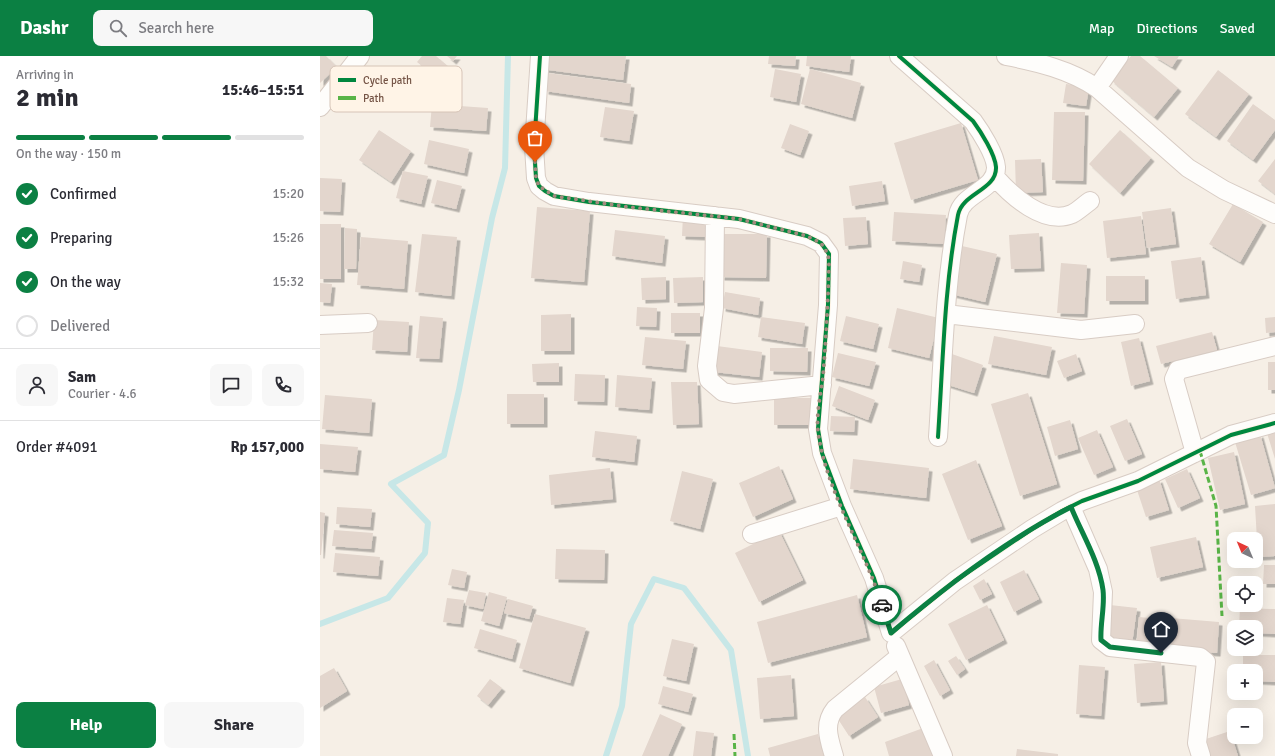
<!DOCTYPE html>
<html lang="en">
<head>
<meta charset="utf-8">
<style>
	:root { --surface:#fff; --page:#f7f7f7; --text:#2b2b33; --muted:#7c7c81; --line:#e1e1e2; --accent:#0b8043 }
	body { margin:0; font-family:Signika,sans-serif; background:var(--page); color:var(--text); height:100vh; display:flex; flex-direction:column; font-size:15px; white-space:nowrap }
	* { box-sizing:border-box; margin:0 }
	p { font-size:13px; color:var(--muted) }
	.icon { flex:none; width:22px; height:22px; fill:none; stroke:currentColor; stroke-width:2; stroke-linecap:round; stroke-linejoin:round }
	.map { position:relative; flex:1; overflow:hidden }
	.details { display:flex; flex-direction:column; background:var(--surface); width:320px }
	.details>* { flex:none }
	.needle { width:26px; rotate:316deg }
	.controls { position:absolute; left:907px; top:476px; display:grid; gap:8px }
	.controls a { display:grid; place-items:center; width:36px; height:36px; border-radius:8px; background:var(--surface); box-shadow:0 4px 16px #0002; font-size:20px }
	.pin { position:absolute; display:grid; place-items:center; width:34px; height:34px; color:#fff; margin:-41px -17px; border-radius:50% 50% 50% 0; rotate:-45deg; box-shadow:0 0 4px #0007 }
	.pin .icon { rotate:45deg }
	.courier { position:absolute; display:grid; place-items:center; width:40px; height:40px; margin:-20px; border:3px solid #0b8043; border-radius:50%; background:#fff; color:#222; box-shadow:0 1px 5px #0007 }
	.overview em { font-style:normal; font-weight:700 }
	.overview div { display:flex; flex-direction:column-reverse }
	.overview { display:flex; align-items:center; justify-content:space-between; height:68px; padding:0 16px }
	h1 { font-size:26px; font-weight:700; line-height:30px }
	.bar { display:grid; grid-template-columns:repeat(4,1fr); gap:6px 4px; align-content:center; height:48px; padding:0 16px }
	.bar i { height:5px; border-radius:3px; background:var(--line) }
	.bar .current { background:var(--accent) }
	.bar p { grid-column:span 4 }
	.line { display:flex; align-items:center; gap:10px; padding:0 16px; border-top:1px solid var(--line) }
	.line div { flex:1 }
	.round { display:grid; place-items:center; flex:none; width:42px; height:42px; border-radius:8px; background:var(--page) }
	ol { padding:0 16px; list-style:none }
	li { display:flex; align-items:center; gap:12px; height:44px }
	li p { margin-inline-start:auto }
	li .icon { padding:4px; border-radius:50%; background:var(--accent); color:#fff; stroke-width:4 }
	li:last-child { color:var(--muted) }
	li i { width:22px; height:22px; border:2px solid var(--line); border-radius:50% }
	.primary-button { display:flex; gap:8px; margin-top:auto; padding:8px 16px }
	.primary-button a { flex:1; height:46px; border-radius:8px; background:var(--accent); color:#fff; font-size:16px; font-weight:700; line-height:46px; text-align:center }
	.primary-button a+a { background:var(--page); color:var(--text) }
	header { display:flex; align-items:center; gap:24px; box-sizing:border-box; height:56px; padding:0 20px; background:var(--accent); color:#fff }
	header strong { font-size:19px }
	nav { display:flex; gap:22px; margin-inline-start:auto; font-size:14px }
	.search { width:280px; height:36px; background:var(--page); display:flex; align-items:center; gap:10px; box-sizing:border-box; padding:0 14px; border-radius:8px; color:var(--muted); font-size:15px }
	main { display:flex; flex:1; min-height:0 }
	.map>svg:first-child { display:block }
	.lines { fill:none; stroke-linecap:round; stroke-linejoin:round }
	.stream { stroke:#c7e7e7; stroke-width:6 }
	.building { fill:#e3d6cd; filter:url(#shadow) }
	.minor-casing { stroke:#d8ccc4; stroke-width:20 }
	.minor { stroke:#fefdfb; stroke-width:18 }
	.quiet { stroke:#59b447; stroke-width:3; stroke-dasharray:6 3; stroke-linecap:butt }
	.cycleway-casing { stroke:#fff4e7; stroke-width:6 }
	.cycleway { stroke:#00873e; stroke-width:4 }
	.done { stroke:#a28a7e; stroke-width:4; stroke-dasharray:0 7.2 }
	.route { stroke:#0b8043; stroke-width:5 }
	.key { fill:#fff4e7; stroke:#d6c4b7; stroke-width:1 }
	.key-label { font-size:11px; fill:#755446 }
</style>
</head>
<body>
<header>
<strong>Dashr</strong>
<div class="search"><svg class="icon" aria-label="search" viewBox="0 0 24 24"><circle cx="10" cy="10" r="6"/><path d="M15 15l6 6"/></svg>Search here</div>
<nav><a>Map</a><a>Directions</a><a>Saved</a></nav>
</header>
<main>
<section class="details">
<div class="overview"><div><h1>2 min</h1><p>Arriving in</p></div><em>15:46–15:51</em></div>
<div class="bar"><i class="current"></i><i class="current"></i><i class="current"></i><i></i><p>On the way · 150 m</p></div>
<ol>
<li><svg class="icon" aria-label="check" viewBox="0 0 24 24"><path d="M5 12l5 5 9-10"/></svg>Confirmed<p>15:20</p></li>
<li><svg class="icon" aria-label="check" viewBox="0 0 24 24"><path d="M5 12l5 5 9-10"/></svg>Preparing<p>15:26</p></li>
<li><svg class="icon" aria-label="check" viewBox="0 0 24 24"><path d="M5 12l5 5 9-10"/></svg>On the way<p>15:32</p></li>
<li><i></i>Delivered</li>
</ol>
<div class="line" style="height:72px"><a class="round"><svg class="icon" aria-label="person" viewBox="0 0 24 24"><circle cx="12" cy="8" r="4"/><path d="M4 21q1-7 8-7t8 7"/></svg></a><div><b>Sam</b><p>Courier · 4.6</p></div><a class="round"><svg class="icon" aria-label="chat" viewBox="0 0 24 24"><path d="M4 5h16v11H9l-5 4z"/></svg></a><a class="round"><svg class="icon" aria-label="phone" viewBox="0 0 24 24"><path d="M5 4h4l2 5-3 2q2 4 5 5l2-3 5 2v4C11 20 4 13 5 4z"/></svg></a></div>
<div class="line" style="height:52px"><div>Order #4091</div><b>Rp 157,000</b></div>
<div class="primary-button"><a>Help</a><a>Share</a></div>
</section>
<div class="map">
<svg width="955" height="700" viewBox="0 0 955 700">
	<defs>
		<filter id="shadow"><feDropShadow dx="3.5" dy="3.5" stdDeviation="0" flood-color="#0004"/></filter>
	</defs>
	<rect width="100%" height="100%" fill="#f6efe6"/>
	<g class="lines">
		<path class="stream" d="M 0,568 L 68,542 L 105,497 L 108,467 L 71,428 L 124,399 L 139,334 L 172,162 L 185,112 L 188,0
			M 286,700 L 302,650 L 311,568 L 334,523 L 364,532 L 411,594 L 428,700"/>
	</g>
	<path class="building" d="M 0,0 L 6,0 L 17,11 L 0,27 Z
		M 102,0 L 116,0 L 130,12 L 120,25 L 97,6 Z
		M 127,0 L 137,0 L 133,5 Z
		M 223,0 L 306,0 L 303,24 L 221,13 Z
		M 449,0 L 476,0 L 475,10 L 448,8 Z
		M 487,0 L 531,0 L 529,16 L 486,10 Z
		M 811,0 L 820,0 L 858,32 L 834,61 L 791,24 Z
		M 834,0 L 859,0 L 852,11 Z
		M 455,13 L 481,18 L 476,46 L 450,41 Z
		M 490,13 L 541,27 L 532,62 L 481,48 Z
		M 898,14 L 929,38 L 896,81 L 865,58 Z
		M 227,17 L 311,28 L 309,47 L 225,35 Z
		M 746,28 L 769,31 L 766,50 L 743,47 Z
		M 112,48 L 168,52 L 166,75 L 110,71 Z
		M 933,48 L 955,64 L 955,74 L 933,104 L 907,85 Z
		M 285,51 L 314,55 L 309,85 L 280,81 Z
		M 734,56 L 765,56 L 763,125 L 732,124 Z
		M 641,67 L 658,124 L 591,144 L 574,87 Z
		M 470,68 L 489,75 L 480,99 L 461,92 Z
		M 59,74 L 91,95 L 71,126 L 39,104 Z
		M 800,74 L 831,102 L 800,137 L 769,108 Z
		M 109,84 L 149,93 L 144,117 L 104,108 Z
		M 721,103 L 723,136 L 696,137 L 695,104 Z
		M 955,103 L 955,138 L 938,125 Z
		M 83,115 L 108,120 L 101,148 L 76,142 Z
		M 0,122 L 22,123 L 20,156 L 0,155 Z
		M 117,124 L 142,130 L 136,153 L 111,147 Z
		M 562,125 L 565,145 L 532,150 L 529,130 Z
		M 913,148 L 943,166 L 920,206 L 889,188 Z
		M 217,151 L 270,155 L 264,226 L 211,222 Z
		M 851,152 L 856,188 L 827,192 L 822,156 Z
		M 574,156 L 626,159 L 624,188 L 572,185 Z
		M 363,159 L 386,160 L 385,181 L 362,180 Z
		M 821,160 L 826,198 L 787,202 L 783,165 Z
		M 546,161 L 548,188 L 525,190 L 523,162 Z
		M 0,168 L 21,168 L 21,223 L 0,223 Z
		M 25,172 L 37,173 L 36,213 L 24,213 Z
		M 295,174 L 345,180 L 342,207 L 292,200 Z
		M 719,177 L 721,212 L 691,213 L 689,179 Z
		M 102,178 L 137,181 L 131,240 L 95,236 Z
		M 402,178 L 447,178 L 446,222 L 401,221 Z
		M 41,181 L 88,185 L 84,233 L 37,229 Z
		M 642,190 L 677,198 L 665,246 L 631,238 Z
		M 881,201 L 886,239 L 856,243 L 851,205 Z
		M 583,205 L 602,209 L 599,226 L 580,223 Z
		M 741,207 L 767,209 L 764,258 L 737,257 Z
		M 786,220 L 825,220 L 825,245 L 786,245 Z
		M 346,221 L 346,243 L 322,244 L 321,222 Z
		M 383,221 L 383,246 L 354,247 L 353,222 Z
		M 0,227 L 12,228 L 10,247 L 0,246 Z
		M 405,236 L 440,242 L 438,259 L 402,252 Z
		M 317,251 L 337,252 L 336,271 L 316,270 Z
		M 577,252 L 619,262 L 609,302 L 568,292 Z
		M 351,257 L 380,257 L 380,277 L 351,277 Z
		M 251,258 L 251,295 L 221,295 L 221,259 Z
		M 100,260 L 123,262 L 119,303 L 96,302 Z
		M 526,260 L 559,268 L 553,293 L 520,285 Z
		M 441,261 L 485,267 L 482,288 L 438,281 Z
		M 955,261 L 955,276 L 946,277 L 945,262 Z
		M 54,264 L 89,266 L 87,296 L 52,294 Z
		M 892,276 L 897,294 L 841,308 L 836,290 Z
		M 674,280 L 732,291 L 726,319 L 668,308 Z
		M 325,281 L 366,285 L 363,313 L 322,309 Z
		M 819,282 L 830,325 L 811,330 L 801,286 Z
		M 397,290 L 442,296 L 439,321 L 394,316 Z
		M 450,292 L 488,292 L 487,316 L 450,315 Z
		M 518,297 L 556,306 L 549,330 L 512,321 Z
		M 632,298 L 663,309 L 654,337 L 622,327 Z
		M 756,298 L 762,315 L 744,322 L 737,305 Z
		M 948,306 L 955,306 L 955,334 L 948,334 Z
		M 239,307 L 239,326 L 213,326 L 212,308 Z
		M 255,318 L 285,319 L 284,346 L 254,345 Z
		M 297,319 L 332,322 L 329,354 L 295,351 Z
		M 351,326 L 377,326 L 379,368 L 353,369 Z
		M 519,330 L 555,344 L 548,364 L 512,350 Z
		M 708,337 L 737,428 L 700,440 L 671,348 Z
		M 187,338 L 224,338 L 224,368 L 187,368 Z
		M 5,339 L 52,343 L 49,377 L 2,373 Z
		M 454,342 L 494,342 L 494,369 L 454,369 Z
		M 511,360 L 535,361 L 534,376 L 510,375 Z
		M 807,363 L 822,398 L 805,405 L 790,370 Z
		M 750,364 L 758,393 L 735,400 L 727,371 Z
		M 955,371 L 955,403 L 946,374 Z
		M 777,374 L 793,411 L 774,419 L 758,382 Z
		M 275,375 L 317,380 L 314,406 L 272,401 Z
		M 940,378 L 955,432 L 931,439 L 915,386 Z
		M 0,388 L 38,391 L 35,416 L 0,413 Z
		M 914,396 L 925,448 L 900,454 L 888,402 Z
		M 533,403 L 609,412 L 606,442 L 530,433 Z
		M 656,404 L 682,470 L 648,484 L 622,418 Z
		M 459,410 L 473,443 L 433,461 L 419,427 Z
		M 290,412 L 293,443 L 231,449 L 229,419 Z
		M 867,413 L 880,442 L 858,452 L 845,423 Z
		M 362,415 L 393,423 L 380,473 L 350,465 Z
		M 839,423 L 849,454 L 826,461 L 816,431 Z
		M 955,448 L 955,500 L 938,501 L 935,450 Z
		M 17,451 L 52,453 L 50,471 L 16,468 Z
		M 0,456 L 5,457 L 1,499 L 0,499 Z
		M 14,474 L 53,477 L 51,493 L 12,490 Z
		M 459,475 L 483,524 L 439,546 L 415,497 Z
		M 931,477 L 931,483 L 914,483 L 914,496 L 912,496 L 912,478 Z
		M 876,481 L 883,511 L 837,522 L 830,491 Z
		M 236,493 L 285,494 L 284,524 L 235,523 Z
		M 15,497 L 60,501 L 58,520 L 13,516 Z
		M 944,509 L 955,509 L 955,528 L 943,528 Z
		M 132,513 L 147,516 L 144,532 L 128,529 Z
		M 704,514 L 719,543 L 694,556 L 680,526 Z
		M 664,523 L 672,538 L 660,544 L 653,530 Z
		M 149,534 L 166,537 L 163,553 L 145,549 Z
		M 169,536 L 187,541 L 179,570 L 161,565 Z
		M 537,539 L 547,581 L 448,607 L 437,566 Z
		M 127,542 L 144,544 L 140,568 L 123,566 Z
		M 188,543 L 213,550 L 209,563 L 184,557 Z
		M 667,549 L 684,584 L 646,604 L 628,568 Z
		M 790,549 L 817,552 L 812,588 L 785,585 Z
		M 920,552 L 955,553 L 955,578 L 936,577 L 936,571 L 919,571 Z
		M 215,558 L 266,572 L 250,627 L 199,612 Z
		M 819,561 L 840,563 L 837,594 L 816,593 Z
		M 851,562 L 899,566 L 897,597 L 848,594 Z
		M 160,573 L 197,584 L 192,603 L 154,592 Z
		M 352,583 L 374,588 L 366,625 L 343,620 Z
		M 923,599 L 955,599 L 955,626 L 936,625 L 936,615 L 923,615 Z
		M 636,600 L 645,613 L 637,619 L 628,605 Z
		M 614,604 L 630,634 L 620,640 L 604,610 Z
		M 841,606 L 844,645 L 817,647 L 814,608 Z
		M 759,609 L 785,611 L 781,660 L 756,658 Z
		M 14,612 L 27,635 L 0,652 L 0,620 Z
		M 471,619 L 474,660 L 440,663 L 437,622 Z
		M 170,623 L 182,632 L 168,649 L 157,640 Z
		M 582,623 L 589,649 L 561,657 L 554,631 Z
		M 343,630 L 373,638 L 368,656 L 338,648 Z
		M 545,641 L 558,661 L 529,680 L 516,660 Z
		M 340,658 L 362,668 L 348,700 L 322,700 Z
		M 606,671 L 616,700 L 569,700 L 565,686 Z
		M 376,675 L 394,677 L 391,700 L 373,700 Z
		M 910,675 L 918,700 L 885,700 L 880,685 Z
		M 498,678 L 504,700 L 450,700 L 448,692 Z
		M 697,693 L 738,698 L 738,700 L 696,700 Z"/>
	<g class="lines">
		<g class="minor-casing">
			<path id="minor" d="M 220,0 L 214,91 L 216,122 L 219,130 L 225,135 L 234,140 L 269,146 L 419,163 L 487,180 L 501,187 L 509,198 L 508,249 L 498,373 L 502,397 L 522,450 L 554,522 L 571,577 L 635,525 L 712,473 L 742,455 L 762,445 L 818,425 L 911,379 L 955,367
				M 579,0 L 653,65 C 661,76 675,98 676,111 C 677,134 642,137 638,159 C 624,232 623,307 618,381
				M 686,0 C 718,6 750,14 777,32 L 868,112 L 904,134 L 955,158
				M 777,32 L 799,0
				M 0,51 L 40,0
				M 675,121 C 691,139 724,170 752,158 C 758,155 764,149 770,145
				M 395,160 L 394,252 L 387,310 L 389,324 L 403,336 L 414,338 L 502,329
				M 626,258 L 761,274 L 815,268
				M 0,269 L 48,267
				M 875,397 L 854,323 L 858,314 L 955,290
				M 751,451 L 778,513 L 783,536 L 781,584 L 790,591 L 880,601 L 886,606 L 877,687 L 881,700
				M 432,478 L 522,450
				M 576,590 L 623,700
				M 514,700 C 509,683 503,668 515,653 L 580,600"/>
		</g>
		<use href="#minor" class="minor"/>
		<path class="quiet" d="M 880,395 L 896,450 L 902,560
			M 414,678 L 415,700"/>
		<g class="cycleway-casing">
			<path id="cycleway" d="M 220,0 L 214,91 L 216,122 L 219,130 L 225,135 L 234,140 L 269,146 L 419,163 L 487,180 L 501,187 L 509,198 L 508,249 L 498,373 L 502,397 L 522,450 L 554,522 L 571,577 L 635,525 L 712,473 L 742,455 L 762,445 L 818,425 L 911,379 L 955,367
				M 579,0 L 653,65 C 661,76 675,98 676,111 C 677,134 642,137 638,159 C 624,232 623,307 618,381"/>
		</g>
		<use href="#cycleway" class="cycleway"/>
	</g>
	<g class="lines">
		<path class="done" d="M 215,106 L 216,122 L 219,130 L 234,140 L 308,151 L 419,163 L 487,180 L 501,187 L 508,198 L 509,208 C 508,246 506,283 503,320 C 501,338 496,357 498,375 C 505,433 544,492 562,549"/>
		<path class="route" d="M 562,549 L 571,577 C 626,530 686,484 751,451 C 762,478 779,505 783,534 C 785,550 780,568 781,584 L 790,591 L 841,597"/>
	</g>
	<rect x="10" y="10" width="132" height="46" rx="6" class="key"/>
	<rect x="18" y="22" width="18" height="4" fill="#00873e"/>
	<rect x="18" y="40" width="18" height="4" fill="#59b447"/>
	<g class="key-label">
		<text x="43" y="28">Cycle path</text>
		<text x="43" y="46">Path</text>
	</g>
</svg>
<div class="controls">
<a><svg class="needle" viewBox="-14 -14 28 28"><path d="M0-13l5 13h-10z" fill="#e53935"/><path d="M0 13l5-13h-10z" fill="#7c7c81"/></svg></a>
<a><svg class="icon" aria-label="locate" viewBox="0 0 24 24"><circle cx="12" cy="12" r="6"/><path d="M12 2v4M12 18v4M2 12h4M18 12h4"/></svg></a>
<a><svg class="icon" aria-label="layers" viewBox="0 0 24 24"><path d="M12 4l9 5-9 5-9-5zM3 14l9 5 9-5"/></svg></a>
<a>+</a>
<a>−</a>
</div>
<div class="pin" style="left:215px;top:106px;background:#ea580c"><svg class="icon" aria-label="bag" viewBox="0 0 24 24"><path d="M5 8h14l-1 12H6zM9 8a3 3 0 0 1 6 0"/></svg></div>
<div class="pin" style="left:841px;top:597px;background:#1f2937"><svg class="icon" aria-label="home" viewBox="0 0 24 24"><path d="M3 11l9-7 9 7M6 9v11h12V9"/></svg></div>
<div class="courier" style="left:562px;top:549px"><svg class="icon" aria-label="car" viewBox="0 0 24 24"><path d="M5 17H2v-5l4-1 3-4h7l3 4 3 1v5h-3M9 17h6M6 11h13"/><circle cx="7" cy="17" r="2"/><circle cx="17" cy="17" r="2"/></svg></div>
</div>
</main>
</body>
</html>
